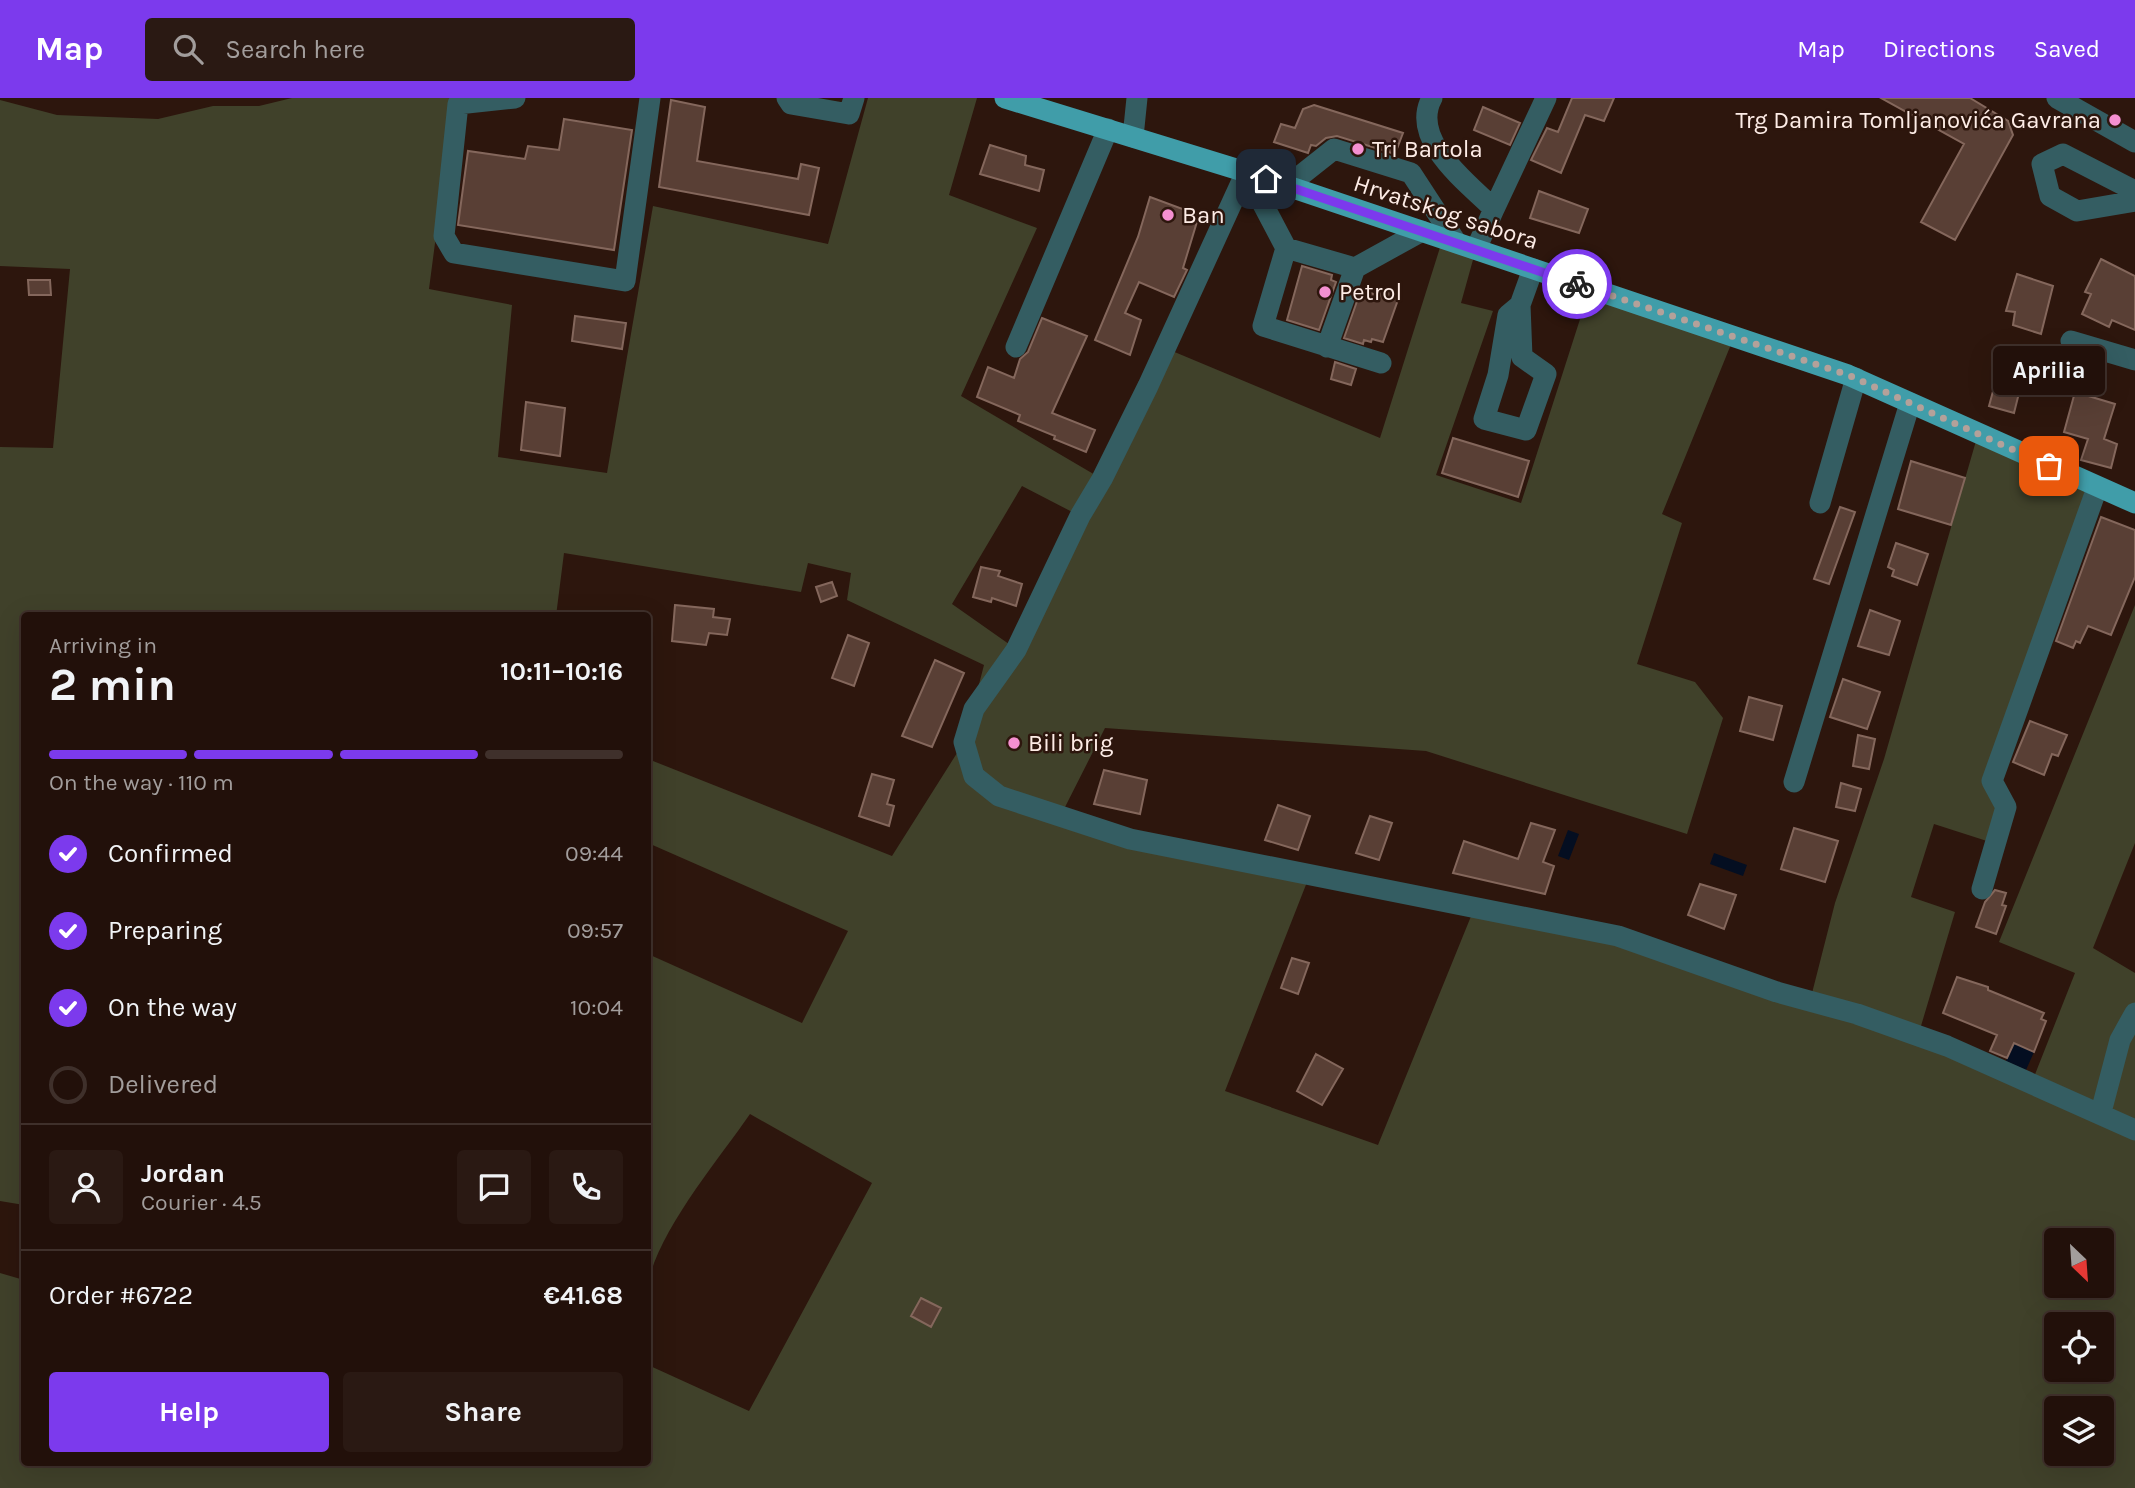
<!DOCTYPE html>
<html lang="en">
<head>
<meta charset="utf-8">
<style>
	:root { --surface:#22100a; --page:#2a1913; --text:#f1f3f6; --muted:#a29d9c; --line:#3f302b; --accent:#7c3aed }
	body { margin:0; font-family:Karla,sans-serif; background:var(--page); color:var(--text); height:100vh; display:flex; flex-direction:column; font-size:26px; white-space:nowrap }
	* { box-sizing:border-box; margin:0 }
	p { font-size:23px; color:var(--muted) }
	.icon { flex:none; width:38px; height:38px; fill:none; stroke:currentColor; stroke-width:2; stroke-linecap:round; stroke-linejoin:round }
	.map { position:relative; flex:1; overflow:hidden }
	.side { position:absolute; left:21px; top:514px; width:630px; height:854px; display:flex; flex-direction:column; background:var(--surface); border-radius:7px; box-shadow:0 7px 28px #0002,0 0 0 2px var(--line) }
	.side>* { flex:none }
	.needle { width:46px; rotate:155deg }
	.buttons { position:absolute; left:2044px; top:1130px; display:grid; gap:14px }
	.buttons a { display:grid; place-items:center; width:70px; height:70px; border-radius:7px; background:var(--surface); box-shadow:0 7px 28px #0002,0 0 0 2px var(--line); font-size:35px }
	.pin { position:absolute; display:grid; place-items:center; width:60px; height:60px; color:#fff; margin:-30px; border-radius:14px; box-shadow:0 4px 10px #0006 }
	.courier { position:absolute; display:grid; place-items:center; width:70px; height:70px; margin:-35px; border:5px solid #7c3aed; border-radius:50%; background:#fff; color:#222; box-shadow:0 2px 9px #0007 }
	.bubble { position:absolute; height:49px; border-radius:7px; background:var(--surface); box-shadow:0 7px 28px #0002,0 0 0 2px var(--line); font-size:23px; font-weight:700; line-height:49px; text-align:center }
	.head em { font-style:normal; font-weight:700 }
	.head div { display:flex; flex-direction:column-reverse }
	.head { display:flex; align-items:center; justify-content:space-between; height:119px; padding:0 28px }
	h1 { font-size:46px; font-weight:700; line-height:52px }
	.bar { display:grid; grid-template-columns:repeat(4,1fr); gap:10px 7px; align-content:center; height:84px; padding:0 28px }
	.bar i { height:9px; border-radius:5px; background:var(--line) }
	.bar .active { background:var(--accent) }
	.bar p { grid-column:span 4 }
	.line { display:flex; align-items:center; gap:18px; padding:0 28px; border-top:2px solid var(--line) }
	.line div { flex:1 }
	.round { display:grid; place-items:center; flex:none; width:74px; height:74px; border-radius:7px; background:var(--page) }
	ol { padding:0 28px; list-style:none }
	li { display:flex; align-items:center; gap:21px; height:77px }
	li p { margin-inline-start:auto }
	li .icon { padding:7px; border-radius:50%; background:var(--accent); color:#fff; stroke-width:4 }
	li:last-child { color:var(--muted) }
	li i { width:38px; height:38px; border:4px solid var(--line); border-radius:50% }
	.cta { display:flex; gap:14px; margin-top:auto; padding:14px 28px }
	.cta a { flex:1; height:80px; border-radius:7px; background:var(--accent); color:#fff; font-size:28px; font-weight:700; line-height:80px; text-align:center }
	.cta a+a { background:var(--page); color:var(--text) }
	header { display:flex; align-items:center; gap:42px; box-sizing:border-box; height:98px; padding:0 35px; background:var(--accent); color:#fff }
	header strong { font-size:33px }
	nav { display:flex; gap:38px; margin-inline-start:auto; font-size:24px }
	.search { width:490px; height:63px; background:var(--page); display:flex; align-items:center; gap:18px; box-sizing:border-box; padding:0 24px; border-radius:7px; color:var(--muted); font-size:26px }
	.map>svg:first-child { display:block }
	.green { fill:#40412a; fill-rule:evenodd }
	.water { fill:#040e21 }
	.building { fill:#593f35; stroke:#84675c; stroke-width:2 }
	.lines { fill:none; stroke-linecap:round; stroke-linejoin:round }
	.minor { stroke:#345d62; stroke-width:21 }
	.major { stroke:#409da9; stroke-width:21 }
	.done { stroke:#b4a19a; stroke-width:7; stroke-dasharray:0 12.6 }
	.route { stroke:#7c3aed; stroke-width:9 }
	.poi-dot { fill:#f590d1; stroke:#2d160d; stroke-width:2.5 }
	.labels { text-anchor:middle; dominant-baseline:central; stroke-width:5; stroke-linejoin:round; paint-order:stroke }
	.poi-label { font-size:24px; fill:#fdece6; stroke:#2d160d; text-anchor:start }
	.street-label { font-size:24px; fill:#fdece6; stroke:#2d160d }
</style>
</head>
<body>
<header>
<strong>Map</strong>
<div class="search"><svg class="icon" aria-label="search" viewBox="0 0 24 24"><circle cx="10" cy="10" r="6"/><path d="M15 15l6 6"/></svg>Search here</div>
<nav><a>Map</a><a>Directions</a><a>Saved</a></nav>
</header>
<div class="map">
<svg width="2135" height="1390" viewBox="0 0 2135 1390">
	<rect width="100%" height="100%" fill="#2d160d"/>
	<path class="green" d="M 292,0 L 454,0 L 429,191 L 512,207 L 498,359 L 607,375 L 653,108 L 828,146 L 868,0 L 977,0 L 949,97 L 1037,130 L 961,298 L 1102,381 L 1165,250 L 1380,340 L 1443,140 L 1476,151 L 1461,205 L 1493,213 L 1436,377 L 1521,405 L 1590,190 L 1734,239 L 1662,416 L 1682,425 L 1637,566 L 1695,584 L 1723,620 L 1687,736 L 1426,653 L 1105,630 L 1061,717 L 1309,779 L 1225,993 L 1378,1047 L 1476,806 L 1810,903 L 1835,805 L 1884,661 L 1978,336 L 2097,390 L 1986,685 L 2002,707 L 1990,744 L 1934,726 L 1911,799 L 1955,814 L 1918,938 L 2032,984 L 2075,875 L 1999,844 L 2135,507 L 2135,745 L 2093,850 L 2135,875 L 2135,1390 L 0,1390 L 0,1175 L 24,1182 L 24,1365 L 648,1365 L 648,1267 L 749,1313 L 872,1085 L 750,1016 C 719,1061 658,1133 648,1186 L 648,856 L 802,925 L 848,833 L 648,745 L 648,661 L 892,758 L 964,644 L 984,567 L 847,502 L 851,475 L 808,465 L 801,494 L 564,455 L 556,518 L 24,518 L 24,1107 L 0,1103 L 0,349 L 53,350 L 70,171 L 0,168 L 0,2 L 57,17 L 158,21 L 213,8 L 259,8 ZM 1022,388 L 1080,418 L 1016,551 L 952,506 ZM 2056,1143 L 2102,1143 L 2102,1188 L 2056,1188 ZM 2056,1227 L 2102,1227 L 2102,1272 L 2056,1272 ZM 2056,1311 L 2102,1311 L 2102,1356 L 2056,1356 Z"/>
	<path class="water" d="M 1568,732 L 1579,736 L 1569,762 L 1558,758 Z
		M 1714,755 L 1747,767 L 1743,778 L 1710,766 Z
		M 2014,945 L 2034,954 L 2026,972 L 2006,963 Z"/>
	<path class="building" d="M 1572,0 L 1614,0 L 1604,23 L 1585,17 L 1561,75 L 1531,62 L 1547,30 L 1558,34 Z
		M 1881,0 L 1970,0 L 2008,23 L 2013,37 L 1955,142 L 1921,124 L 1964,46 Z
		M 671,2 L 705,9 L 697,63 L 798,81 L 801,66 L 819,70 L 809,117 L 659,89 Z
		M 1314,7 L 1403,35 L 1395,56 L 1337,38 L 1326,40 L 1316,48 L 1311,47 L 1308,55 L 1274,44 L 1281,26 L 1295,30 L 1303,11 Z
		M 1483,9 L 1520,25 L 1510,47 L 1474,32 Z
		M 564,21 L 632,32 L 614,152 L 458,127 L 468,53 L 525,61 L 528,48 L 559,52 Z
		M 990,47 L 1026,58 L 1025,67 L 1044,72 L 1039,93 L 980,76 Z
		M 1539,93 L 1588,111 L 1579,135 L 1530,120 Z
		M 1150,99 L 1199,117 L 1183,170 L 1187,172 L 1174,199 L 1139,184 L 1125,215 L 1141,222 L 1130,257 L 1095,242 L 1138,139 Z
		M 2101,161 L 2135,178 L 2135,232 L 2112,222 L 2109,229 L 2082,216 L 2091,196 L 2085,194 Z
		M 1302,168 L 1332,177 L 1331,182 L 1336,184 L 1319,232 L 1287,222 Z
		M 2017,176 L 2053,188 L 2041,236 L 2013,227 L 2015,214 L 2006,213 Z
		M 28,182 L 50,182 L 51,197 L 29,197 Z
		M 1383,190 L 1400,196 L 1383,244 L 1372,241 L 1371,244 L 1364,242 L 1363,246 L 1344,240 L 1361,192 L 1380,198 Z
		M 575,218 L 626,225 L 622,251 L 572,243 Z
		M 1042,220 L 1087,238 L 1052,315 L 1095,332 L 1086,354 L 1054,341 L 1055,338 L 1018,323 L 1020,317 L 977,299 L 988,269 L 1014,280 L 1020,261 L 1028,254 Z
		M 1335,264 L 1356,271 L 1351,287 L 1331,281 Z
		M 2001,264 L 2025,271 L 2014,315 L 1989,308 Z
		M 2075,294 L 2115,306 L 2104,341 L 2117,346 L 2111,370 L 2081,362 L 2088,341 L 2064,334 Z
		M 526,304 L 565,310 L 560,358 L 521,352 Z
		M 1453,340 L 1529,363 L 1518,399 L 1442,375 Z
		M 1911,363 L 1965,380 L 1951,427 L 1898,411 Z
		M 1840,409 L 1855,414 L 1829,486 L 1814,481 Z
		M 2101,419 L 2135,432 L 2135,479 L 2111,537 L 2088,528 L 2080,545 L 2076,543 L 2073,550 L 2056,543 Z
		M 1896,445 L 1928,456 L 1917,487 L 1892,478 L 1894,472 L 1888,469 Z
		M 981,469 L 1000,473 L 998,478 L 1022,486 L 1016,508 L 992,500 L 991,504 L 973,499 Z
		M 832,484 L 837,498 L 821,504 L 816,489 Z
		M 675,507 L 714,511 L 713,519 L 730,521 L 727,537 L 709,535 L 706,547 L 672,543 Z
		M 1870,512 L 1900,523 L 1889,557 L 1858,548 Z
		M 848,537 L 869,545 L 854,588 L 832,580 Z
		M 935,562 L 964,575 L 932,649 L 902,638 Z
		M 1843,581 L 1880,594 L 1867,631 L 1830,619 Z
		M 1749,599 L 1782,608 L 1773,642 L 1740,633 Z
		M 2030,623 L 2067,637 L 2058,658 L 2052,656 L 2044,677 L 2013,664 Z
		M 1858,637 L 1875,641 L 1869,671 L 1853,668 Z
		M 1104,672 L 1147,682 L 1140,716 L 1094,706 Z
		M 872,676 L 894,682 L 887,706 L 894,708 L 889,728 L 859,718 Z
		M 1841,685 L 1861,691 L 1855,713 L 1836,709 Z
		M 1278,707 L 1310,718 L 1298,752 L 1265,742 Z
		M 1370,718 L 1392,725 L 1379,762 L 1356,755 Z
		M 1531,725 L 1555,732 L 1543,764 L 1554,768 L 1545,796 L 1453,775 L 1464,743 L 1518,761 Z
		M 1794,730 L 1838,743 L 1825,784 L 1781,771 Z
		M 1700,786 L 1736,797 L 1724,831 L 1688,817 Z
		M 1995,792 L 2006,795 L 2002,807 L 2006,808 L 1996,836 L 1976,829 L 1985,804 Z
		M 1292,860 L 1309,865 L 1298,896 L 1281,890 Z
		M 1957,879 L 1988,889 L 1988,892 L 2044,915 L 2041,921 L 2046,923 L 2034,954 L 2014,945 L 2007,960 L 1990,953 L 1997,937 L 1943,915 Z
		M 1316,956 L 1343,971 L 1322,1007 L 1297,993 Z
		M 921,1200 L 941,1210 L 931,1229 L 911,1218 Z"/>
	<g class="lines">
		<path class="minor" d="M 515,0 L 458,6 L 444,138 L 454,155 L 625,183 L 650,0
			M 787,0 L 791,6 L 849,16 L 854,0
			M 1432,0 C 1409,42 1468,85 1494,111 L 1476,151
			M 2057,0 L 2135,44
			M 1133,39 L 1137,0
			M 1246,74 L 1148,288 L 1102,381 L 1080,418 L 1016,552 L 974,611 L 964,644 L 974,678 L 999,698 L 1130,741 L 1618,838 L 1777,894 L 1857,916 L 1947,948 L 2135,1032
			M 1246,74 L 1286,150 L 1355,170 L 1422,133
			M 1286,89 L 1334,51 L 1411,75 L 1456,144
			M 2135,93 L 2063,56 L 2042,66 L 2050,98 L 2077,113 L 2135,103
			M 1494,111 L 1546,0
			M 1286,150 L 1263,228 L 1381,265
			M 1520,207 L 1522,259 L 1546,276 L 1526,332 L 1484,321 L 1498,277 L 1508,217 L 1520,207 L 1533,171
			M 2071,243 L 2135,262
			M 1016,249 L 1108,31
			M 1327,249 L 1355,170
			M 1820,405 L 1856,280
			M 1794,684 L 1910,305
			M 1982,791 L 2006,709 L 1992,683 L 2097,390
			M 2101,1014 L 2120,942 L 2135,915"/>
		<path class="major" d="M 1005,0 L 1246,74 L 1848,277 L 2135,405"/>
	</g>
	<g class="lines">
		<path class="done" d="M 1577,186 L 1848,277 L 2049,368"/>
		<path class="route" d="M 1266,81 L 1577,186"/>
	</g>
	<g class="poi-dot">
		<circle cx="2115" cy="22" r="7"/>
		<circle cx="1358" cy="51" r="7"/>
		<circle cx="1168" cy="117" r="7"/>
		<circle cx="1325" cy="194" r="7"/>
		<circle cx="1014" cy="645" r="7"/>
	</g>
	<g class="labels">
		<g class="poi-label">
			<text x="2101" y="22" text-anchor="end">Trg Damira Tomljanovića Gavrana</text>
			<text x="1372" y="51">Tri Bartola</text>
			<text x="1182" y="117">Ban</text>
			<text x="1339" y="194">Petrol</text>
			<text x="1028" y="645">Bili brig</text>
		</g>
		<g class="street-label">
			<text transform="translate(1446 114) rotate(18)">Hrvatskog sabora</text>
		</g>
	</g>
</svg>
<div class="buttons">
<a><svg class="needle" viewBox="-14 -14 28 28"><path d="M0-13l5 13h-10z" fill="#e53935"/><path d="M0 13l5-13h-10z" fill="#a29d9c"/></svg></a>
<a><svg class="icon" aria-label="locate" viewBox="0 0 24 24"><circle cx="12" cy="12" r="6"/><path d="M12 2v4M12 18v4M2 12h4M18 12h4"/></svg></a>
<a><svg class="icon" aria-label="layers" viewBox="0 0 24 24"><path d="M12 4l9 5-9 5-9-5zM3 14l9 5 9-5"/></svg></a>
</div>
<div class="pin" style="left:2049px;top:368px;background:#ea580c"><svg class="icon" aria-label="bag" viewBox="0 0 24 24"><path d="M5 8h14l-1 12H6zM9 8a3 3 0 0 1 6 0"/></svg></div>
<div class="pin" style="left:1266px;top:81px;background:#1f2937"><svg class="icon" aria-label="home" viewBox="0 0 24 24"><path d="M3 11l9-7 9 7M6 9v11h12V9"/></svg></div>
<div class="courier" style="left:1577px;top:186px"><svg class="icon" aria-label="bike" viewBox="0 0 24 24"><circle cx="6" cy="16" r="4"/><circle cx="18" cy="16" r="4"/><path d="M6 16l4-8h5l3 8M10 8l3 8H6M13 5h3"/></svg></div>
<div class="bubble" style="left:1993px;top:248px;width:112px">Aprilia</div>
<section class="side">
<div class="head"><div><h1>2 min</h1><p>Arriving in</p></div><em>10:11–10:16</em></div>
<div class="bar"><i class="active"></i><i class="active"></i><i class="active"></i><i></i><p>On the way · 110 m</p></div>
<ol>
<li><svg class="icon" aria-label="check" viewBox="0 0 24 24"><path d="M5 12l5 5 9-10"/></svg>Confirmed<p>09:44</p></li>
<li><svg class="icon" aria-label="check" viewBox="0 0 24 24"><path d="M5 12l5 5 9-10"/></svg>Preparing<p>09:57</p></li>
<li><svg class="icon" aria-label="check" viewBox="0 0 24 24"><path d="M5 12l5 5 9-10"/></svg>On the way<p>10:04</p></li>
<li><i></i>Delivered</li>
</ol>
<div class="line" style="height:126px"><a class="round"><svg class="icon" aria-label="person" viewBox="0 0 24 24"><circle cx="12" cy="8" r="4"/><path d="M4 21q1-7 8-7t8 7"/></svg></a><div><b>Jordan</b><p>Courier · 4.5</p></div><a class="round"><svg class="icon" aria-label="chat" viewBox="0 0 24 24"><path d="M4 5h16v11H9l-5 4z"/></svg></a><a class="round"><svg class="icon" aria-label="phone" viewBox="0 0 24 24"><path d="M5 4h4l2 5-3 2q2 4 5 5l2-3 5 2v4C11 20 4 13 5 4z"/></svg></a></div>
<div class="line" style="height:91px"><div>Order #6722</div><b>€41.68</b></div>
<div class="cta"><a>Help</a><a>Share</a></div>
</section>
</div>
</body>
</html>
